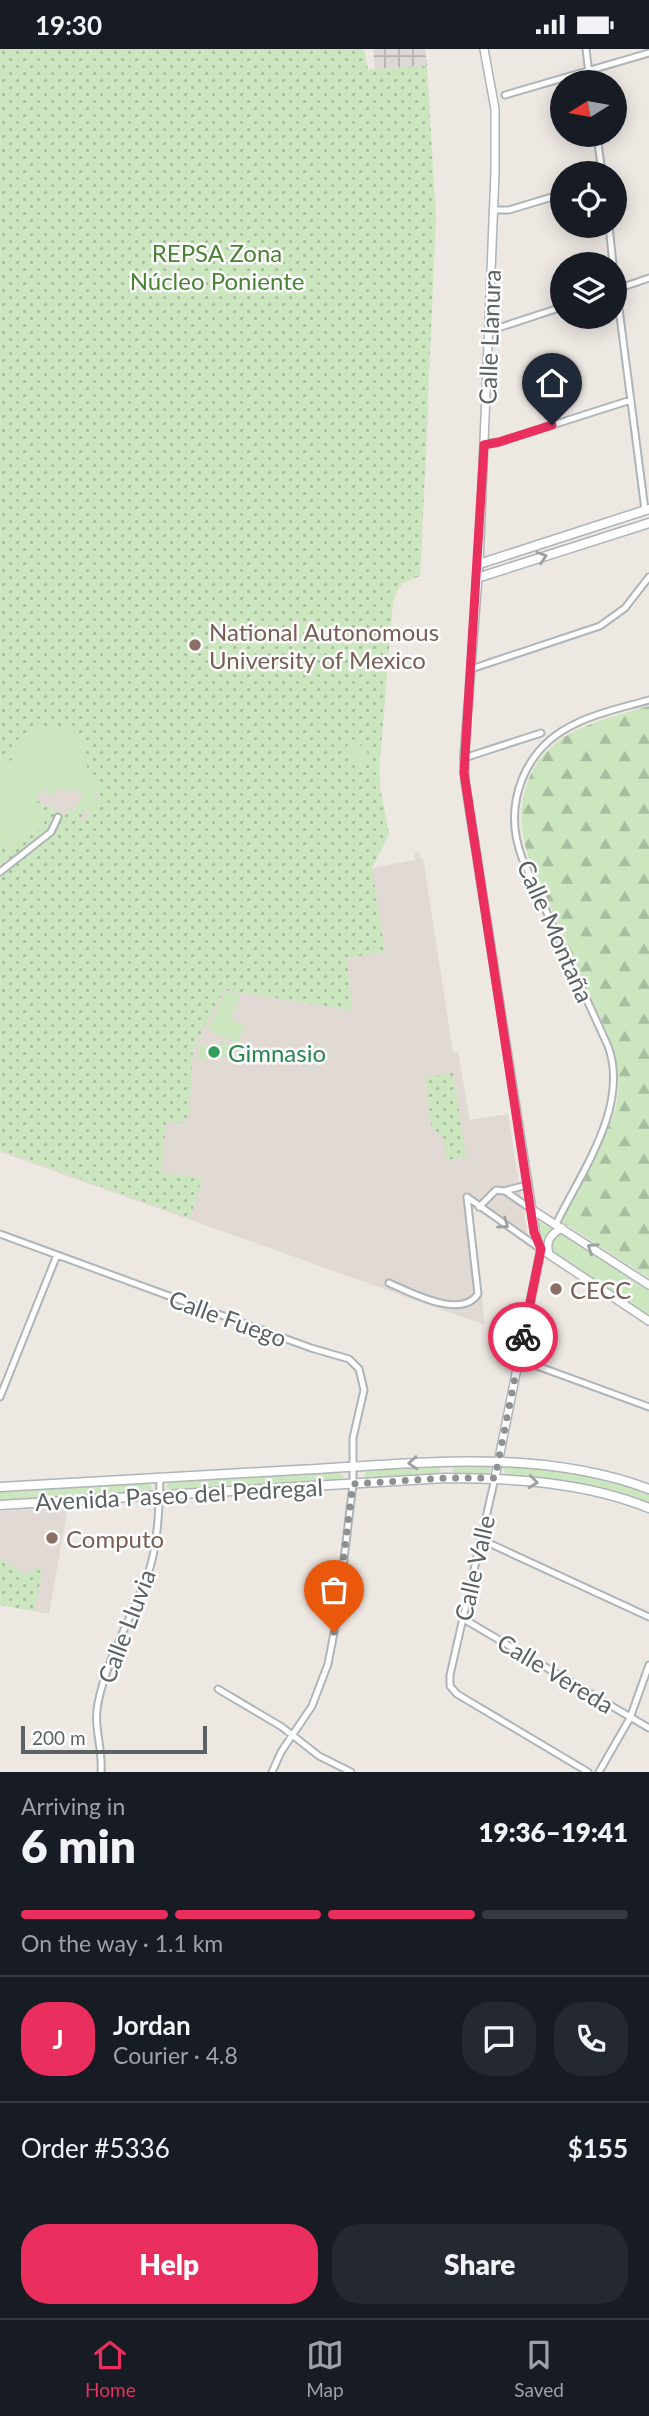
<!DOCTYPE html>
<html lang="en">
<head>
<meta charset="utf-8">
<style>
	:root { --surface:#171b24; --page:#242831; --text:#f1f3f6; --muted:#9ea1a6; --line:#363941; --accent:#ea2e5d }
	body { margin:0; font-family:Lato,sans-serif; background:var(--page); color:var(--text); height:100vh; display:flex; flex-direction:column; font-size:26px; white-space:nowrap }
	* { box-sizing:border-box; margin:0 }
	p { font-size:23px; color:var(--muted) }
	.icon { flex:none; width:38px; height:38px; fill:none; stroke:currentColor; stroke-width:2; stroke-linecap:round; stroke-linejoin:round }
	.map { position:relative; height:1723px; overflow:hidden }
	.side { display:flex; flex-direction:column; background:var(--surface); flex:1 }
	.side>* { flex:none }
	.needle { width:46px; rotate:259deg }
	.fabs { position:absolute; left:550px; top:21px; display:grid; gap:14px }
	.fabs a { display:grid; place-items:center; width:77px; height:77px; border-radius:50%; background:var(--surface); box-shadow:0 4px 18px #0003; font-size:35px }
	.scale { position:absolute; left:21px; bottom:18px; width:186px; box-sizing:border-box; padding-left:7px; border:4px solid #5b6264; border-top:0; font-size:19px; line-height:24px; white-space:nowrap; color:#5b6264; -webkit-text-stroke:5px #fff; paint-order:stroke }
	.pin { position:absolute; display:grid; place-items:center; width:60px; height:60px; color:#fff; margin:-72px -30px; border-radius:50% 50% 50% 0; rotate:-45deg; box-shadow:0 0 7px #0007 }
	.pin .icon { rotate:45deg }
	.courier { position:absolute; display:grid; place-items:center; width:70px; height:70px; margin:-35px; border:5px solid #ea2e5d; border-radius:50%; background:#fff; color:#222; box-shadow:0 2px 9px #0007 }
	.head em { font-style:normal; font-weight:800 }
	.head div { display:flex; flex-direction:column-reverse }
	.head { display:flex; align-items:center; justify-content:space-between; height:119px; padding:0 21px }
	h1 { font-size:46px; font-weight:800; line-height:52px }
	.bar { display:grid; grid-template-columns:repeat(4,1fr); gap:10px 7px; align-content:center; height:84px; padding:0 21px }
	.bar i { height:9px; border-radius:5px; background:var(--line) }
	.bar .selected { background:var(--accent) }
	.bar p { grid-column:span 4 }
	.line { display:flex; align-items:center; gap:18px; padding:0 21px; border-top:2px solid var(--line) }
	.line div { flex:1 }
	.round { display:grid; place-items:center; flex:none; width:74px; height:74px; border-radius:28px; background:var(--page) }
	.cta { display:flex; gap:14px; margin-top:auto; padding:14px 21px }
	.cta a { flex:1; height:80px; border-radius:28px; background:var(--accent); color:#fff; font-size:28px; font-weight:800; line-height:80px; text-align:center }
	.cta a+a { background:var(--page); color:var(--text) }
	.status { display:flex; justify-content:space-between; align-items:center; height:49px; padding:0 35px; background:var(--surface); direction:ltr }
	.status svg { height:19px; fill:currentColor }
	.tab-bar { display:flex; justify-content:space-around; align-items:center; height:98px; border-top:2px solid var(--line); background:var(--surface); font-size:19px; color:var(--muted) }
	.tab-bar a { display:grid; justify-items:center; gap:4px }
	.tab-bar .selected { color:var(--accent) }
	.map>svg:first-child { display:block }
	.industrial { fill:url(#industrial-grid) }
	.education { fill:#e0d9d4 }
	.grass { fill:url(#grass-dots) }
	.forest { fill:url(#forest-firs) }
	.garden { fill:#cce6c0 }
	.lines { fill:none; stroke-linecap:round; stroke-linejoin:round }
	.minor-casing { stroke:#afb4b6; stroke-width:9 }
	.tertiary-casing { stroke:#afb4b6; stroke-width:10 }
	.secondary-casing { stroke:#aeb4b7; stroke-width:11 }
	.minor { stroke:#fff; stroke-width:5 }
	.tertiary { stroke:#fff; stroke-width:7 }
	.secondary { stroke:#fff; stroke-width:8 }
	.oneway { stroke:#9da1a2 }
	.done { stroke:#8e9190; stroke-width:7; stroke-dasharray:0 12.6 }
	.route { stroke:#ea2e5d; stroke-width:9 }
	.education-dot { fill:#8d6e63; stroke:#fff; stroke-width:2.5 }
	.leisure-dot { fill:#2e9e5b; stroke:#fff; stroke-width:2.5 }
	.labels { text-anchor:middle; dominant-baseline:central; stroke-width:5; stroke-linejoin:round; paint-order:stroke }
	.park-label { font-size:24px; fill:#4a8334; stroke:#fff }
	.street-label { font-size:24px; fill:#5b6264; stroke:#fff }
	.education-label { font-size:24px; fill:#785e54; stroke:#fff; text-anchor:start }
	.leisure-label { font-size:24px; fill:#27864d; stroke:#fff; text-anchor:start }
</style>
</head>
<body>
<div class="status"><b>19:30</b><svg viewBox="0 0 49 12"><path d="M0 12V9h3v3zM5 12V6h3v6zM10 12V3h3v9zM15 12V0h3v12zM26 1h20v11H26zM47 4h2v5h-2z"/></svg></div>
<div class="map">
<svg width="649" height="1723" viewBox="0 0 649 1723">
	<defs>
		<pattern id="industrial-grid" width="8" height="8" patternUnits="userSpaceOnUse" patternTransform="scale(1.75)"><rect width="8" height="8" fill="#ddd8d6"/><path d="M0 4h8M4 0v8" fill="none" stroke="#b6b3b1"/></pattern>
		<pattern id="grass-dots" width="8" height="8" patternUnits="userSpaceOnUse" patternTransform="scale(1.75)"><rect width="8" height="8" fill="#cce6c0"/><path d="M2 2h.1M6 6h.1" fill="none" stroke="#a9bea0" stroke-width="1.8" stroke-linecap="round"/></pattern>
		<pattern id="forest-firs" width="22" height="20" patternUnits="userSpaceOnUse" patternTransform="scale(1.75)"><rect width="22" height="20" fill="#cce6c0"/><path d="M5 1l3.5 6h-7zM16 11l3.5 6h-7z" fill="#a9bea0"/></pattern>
	</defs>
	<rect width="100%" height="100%" fill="#eee8e3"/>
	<path class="industrial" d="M 373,0 L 425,0 L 427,17 L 375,20 Z"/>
	<path class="education" d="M 0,0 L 364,0 L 368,21 L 427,17 L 428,369 L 420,527 L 403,534 L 395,544 L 393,552 L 379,722 L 381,744 L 389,785 L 372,819 L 415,811 L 415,804 L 419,803 L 420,809 L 423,809 L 453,1003 L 458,1003 L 470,1071 L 508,1065 L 528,1189 L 478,1154 L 471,1164 L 485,1276 L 0,1103 Z
		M 68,1458 L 49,1565 L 0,1556 L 0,1462 Z"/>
	<path class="grass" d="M 0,0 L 364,0 L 368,21 L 427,17 L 436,169 L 420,527 L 403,534 L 398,540 L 393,552 L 379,722 L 381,744 L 389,785 L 372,819 L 385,903 L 347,909 L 352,961 L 224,941 L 193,999 L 189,1069 L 183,1069 L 183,1074 L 166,1073 L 161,1124 L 202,1129 L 190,1169 L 0,1101 L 0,792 L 12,797 L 41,780 L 42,763 L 36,751 L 65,767 L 69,759 L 79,765 L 83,764 L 80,771 L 84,774 L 89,764 L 93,765 C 98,758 98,735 94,728 C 90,722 89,725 87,718 C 84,711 84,704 82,696 L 32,681 L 19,689 L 13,710 L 0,718 Z
		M 453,1024 L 466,1108 L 447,1111 L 443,1087 L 432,1080 L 425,1028 Z
		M 0,1510 L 26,1525 L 40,1517 L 42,1525 L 34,1562 L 0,1556 Z"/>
	<path class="forest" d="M 649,657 L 649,1229 L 561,1172 C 572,1151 582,1129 593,1108 C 615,1068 627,1041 612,995 L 528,807 C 510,750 530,699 586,677 C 606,669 628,663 649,657 Z"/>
	<path class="garden" d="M 52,677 L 70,682 L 82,696 L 87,719 L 97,735 L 95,745 L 97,757 L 93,765 L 85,762 L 80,765 L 74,762 L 83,745 L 71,738 L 68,743 L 58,738 L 54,746 L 42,740 L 36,751 L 43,766 L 41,780 L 15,795 L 5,796 L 0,792 L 0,718 L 13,710 C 16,704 15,699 17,693 C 21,681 42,678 52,677 Z
		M 355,690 L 370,707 L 361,715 L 346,698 Z
		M 225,943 L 240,945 L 231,970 L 245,977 L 237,994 L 208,981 Z
		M 230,994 L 231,1008 L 199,1011 L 198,997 Z
		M 540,1173 L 548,1174 L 552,1179 L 544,1193 L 541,1194 L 536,1175 Z
		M 560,1181 L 649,1241 L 649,1268 L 549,1200 L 550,1193 Z
		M 454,1416 L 488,1416 L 491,1421 L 488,1426 L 455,1426 L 452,1422 Z
		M 506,1416 C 557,1421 601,1428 649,1443 L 649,1454 C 603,1438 555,1432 506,1426 L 503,1420 Z
		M 438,1417 L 441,1421 L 438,1426 L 367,1430 L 364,1426 L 367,1422 Z
		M 339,1423 L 344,1427 L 340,1433 L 169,1442 L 166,1438 L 168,1433 Z
		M 149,1434 L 152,1438 L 150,1443 L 0,1452 L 0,1442 Z"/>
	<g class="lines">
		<g class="minor-casing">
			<path id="minor" d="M 586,0 L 590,33
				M 505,46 L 649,4
				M 597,86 L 602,124
				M 494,161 L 509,161 L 562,145
				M 609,177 L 613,215
				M 614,221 L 645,461
				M 614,241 L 649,229
				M 489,282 L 562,258
				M 484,395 L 499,393 L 631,351
				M 471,620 L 600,577 L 625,559 L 649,528
				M 464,709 L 541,684
				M 0,823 L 51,783 L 58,768
				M 505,1142 L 531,1160
				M 467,1148 L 539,1199
				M 479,1158 L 496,1141 L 504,1142 L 527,1136
				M 556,1175 C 582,1122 630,1056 608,997 L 522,809 C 502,755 524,698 577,674 C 599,663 625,658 649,651
				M 0,1185 L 311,1299 L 349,1310 L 359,1320 L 364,1341 L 353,1389 L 353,1435 L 337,1568 L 328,1615 L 312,1657 L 281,1703 L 272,1723
				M 389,1234 C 410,1243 461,1271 478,1245 L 467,1148
				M 518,1310 L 649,1358
				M 0,1348 L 57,1206
				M 495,1429 L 450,1626 L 450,1637 L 457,1645 L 588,1723
				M 480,1490 L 649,1568
				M 462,1569 L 649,1679
				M 218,1640 L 282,1678 L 319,1707 L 351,1723
				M 101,1723 C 103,1699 93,1678 98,1654 C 107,1609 132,1568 148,1525 C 158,1496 159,1460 160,1430
				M 599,1723 L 630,1669 L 649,1616"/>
		</g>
		<g class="tertiary-casing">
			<path id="tertiary" d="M 484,0 L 495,60 L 495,124 L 479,515 L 464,709 L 465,732 L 537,1193 L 541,1200 L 649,1272
				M 531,1160 L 649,1236
				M 549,1205 C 545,1192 551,1185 562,1179
				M 495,1429 L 541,1200"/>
		</g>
		<g class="secondary-casing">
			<path id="secondary" d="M 479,515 L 649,460
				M 477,529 L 649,474
				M 0,1438 C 99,1432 198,1427 297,1421 C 414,1415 536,1398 649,1440
				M 0,1456 L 445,1429 C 514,1429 584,1433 649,1459"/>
		</g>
		<use href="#minor" class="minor"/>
		<use href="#tertiary" class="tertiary"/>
		<use href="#secondary" class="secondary"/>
	</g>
	<defs><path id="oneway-chevron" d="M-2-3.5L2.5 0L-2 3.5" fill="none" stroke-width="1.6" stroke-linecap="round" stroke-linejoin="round" transform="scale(1.75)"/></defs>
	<g class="oneway">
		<use href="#oneway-chevron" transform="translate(542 508) rotate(-18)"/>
		<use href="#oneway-chevron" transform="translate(504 1175) rotate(35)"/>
		<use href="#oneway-chevron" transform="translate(592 1199) rotate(-147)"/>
		<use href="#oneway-chevron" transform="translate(413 1414) rotate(176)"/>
		<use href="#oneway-chevron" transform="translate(533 1433) rotate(6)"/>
	</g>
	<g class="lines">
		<path class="done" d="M 334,1583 L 353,1435 L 445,1429 L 495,1429 L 523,1288"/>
		<path class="route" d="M 523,1288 L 541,1200 L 534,1183 L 464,724 L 484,396 L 499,393 L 552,376"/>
	</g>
	<g class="education-dot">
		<circle cx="195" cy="596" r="7"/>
		<circle cx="556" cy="1240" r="7"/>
		<circle cx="52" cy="1489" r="7"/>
	</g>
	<circle class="leisure-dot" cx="214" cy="1003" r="7"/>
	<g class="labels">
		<g class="park-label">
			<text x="217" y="203">REPSA Zona<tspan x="217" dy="28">Núcleo Poniente</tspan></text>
		</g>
		<g class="street-label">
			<text transform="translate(489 288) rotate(-88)">Calle Llanura</text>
			<text transform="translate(556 882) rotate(66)">Calle Montaña</text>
			<text transform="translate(228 1269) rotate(20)">Calle Fuego</text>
			<text transform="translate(179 1445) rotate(-3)">Avenida Paseo del Pedregal</text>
			<text transform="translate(474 1519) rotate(-77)">Calle Valle</text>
			<text transform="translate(126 1577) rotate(-69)">Calle Lluvia</text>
			<text transform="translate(556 1624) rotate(31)">Calle Vereda</text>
		</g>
		<g class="education-label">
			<text x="209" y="582">National Autonomous<tspan x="209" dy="28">University of Mexico</tspan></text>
			<text x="570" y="1240">CECC</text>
			<text x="66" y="1489">Computo</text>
		</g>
		<g class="leisure-label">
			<text x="228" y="1003">Gimnasio</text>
		</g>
	</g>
</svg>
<div class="fabs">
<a><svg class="needle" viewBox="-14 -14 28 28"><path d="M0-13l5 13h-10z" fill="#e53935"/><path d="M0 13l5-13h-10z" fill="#9ea1a6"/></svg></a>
<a><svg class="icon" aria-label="locate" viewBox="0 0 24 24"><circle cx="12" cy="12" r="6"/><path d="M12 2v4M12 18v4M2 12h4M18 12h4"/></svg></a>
<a><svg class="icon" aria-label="layers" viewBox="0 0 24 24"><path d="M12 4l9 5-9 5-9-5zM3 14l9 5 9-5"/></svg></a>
</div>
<div class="scale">200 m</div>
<div class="pin" style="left:334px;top:1583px;background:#ea580c"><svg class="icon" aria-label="bag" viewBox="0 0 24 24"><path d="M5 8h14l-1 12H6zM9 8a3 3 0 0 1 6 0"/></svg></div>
<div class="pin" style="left:552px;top:376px;background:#1f2937"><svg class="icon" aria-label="home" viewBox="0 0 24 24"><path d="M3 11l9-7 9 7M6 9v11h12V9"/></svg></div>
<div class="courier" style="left:523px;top:1288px"><svg class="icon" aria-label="bike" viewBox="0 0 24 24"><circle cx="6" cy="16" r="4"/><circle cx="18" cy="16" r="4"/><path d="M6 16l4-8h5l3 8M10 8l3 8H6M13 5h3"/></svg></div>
</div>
<section class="side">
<div class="head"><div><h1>6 min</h1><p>Arriving in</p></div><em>19:36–19:41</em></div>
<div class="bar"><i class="selected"></i><i class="selected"></i><i class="selected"></i><i></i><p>On the way · 1.1 km</p></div>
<div class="line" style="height:126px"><b class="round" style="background:var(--accent);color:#fff">J</b><div><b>Jordan</b><p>Courier · 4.8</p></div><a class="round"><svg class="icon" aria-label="chat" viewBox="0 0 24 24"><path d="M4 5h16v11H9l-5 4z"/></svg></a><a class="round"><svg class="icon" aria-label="phone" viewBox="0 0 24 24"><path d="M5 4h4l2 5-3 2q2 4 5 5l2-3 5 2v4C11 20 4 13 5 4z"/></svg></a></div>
<div class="line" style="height:91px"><div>Order #5336</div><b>$155</b></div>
<div class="cta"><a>Help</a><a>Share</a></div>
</section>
<nav class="tab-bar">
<a class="selected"><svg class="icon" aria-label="home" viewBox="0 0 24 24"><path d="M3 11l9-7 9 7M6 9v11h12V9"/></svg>Home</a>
<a><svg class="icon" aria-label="map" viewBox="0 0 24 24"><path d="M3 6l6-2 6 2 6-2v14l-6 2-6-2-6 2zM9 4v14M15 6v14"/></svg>Map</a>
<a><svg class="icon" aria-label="saved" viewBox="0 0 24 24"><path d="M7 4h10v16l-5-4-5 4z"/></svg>Saved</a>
</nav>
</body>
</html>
